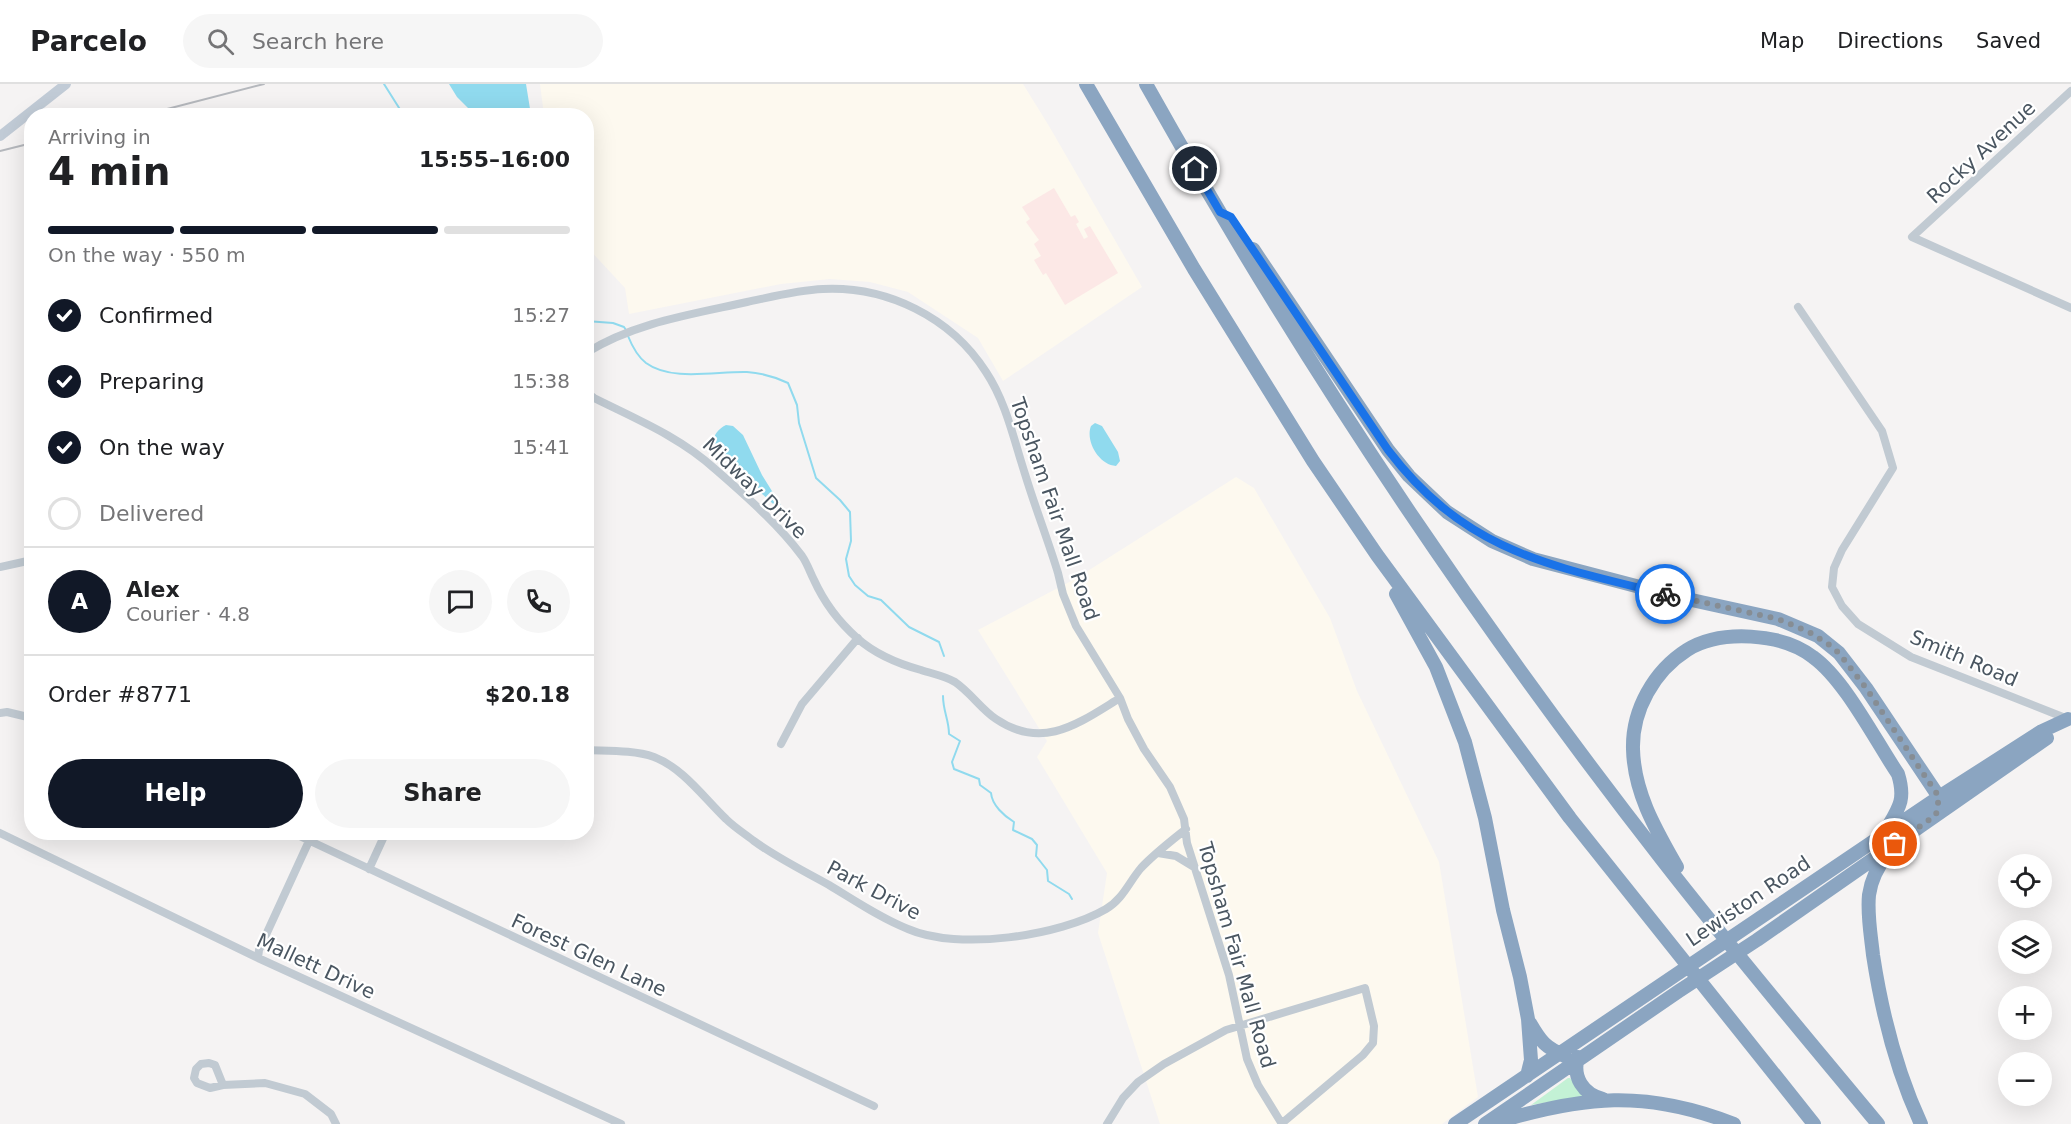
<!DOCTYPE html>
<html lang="en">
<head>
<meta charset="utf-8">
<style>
	:root { --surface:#fff; --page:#f6f6f6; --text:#202124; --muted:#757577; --line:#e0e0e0; --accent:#111827 }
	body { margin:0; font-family:"DejaVu Sans",sans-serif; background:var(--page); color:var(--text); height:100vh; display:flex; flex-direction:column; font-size:22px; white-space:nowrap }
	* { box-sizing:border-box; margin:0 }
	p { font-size:20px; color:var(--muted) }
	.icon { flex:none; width:33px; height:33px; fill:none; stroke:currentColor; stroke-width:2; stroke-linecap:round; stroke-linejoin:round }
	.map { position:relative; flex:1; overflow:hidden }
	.panel { position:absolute; left:24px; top:24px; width:570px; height:732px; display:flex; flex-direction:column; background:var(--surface); border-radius:24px; box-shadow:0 6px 24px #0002 }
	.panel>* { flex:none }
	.controls { position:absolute; left:1998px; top:770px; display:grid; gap:12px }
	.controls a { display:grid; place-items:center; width:54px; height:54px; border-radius:50%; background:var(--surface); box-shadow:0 6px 24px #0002; font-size:30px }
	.pin { position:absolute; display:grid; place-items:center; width:51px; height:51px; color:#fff; margin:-26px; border:3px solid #fff; border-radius:50%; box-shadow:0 2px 6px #0007 }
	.courier { position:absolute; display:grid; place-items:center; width:60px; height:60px; margin:-30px; border:4px solid #1a73e8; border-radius:50%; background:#fff; color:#222; box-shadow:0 2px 8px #0007 }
	.headline em { font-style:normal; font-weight:700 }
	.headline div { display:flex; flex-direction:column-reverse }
	.headline { display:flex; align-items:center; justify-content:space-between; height:102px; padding:0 24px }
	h1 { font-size:39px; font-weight:700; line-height:45px }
	.bar { display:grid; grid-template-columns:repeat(4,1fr); gap:9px 6px; align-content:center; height:72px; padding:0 24px }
	.bar i { height:8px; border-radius:4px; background:var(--line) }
	.bar .selected { background:var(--accent) }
	.bar p { grid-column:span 4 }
	.line { display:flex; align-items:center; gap:15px; padding:0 24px; border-top:2px solid var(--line) }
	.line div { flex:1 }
	.round { display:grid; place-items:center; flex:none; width:63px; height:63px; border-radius:32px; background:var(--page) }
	ol { padding:0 24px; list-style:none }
	li { display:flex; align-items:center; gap:18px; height:66px }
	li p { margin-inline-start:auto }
	li .icon { padding:6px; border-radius:50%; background:var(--accent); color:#fff; stroke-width:4 }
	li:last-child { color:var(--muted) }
	li i { width:33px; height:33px; border:3px solid var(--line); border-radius:50% }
	.button { display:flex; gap:12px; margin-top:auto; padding:12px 24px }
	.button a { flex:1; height:69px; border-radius:36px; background:var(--accent); color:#fff; font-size:24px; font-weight:700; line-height:69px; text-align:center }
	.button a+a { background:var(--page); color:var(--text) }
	header { display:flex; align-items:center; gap:36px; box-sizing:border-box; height:84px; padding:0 30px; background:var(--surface); border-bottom:2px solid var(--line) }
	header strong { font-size:28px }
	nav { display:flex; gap:33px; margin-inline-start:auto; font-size:21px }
	.search { width:420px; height:54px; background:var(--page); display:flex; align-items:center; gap:15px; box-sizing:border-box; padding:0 21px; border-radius:33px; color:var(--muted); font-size:22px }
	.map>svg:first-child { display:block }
	.commercial { fill:#fdf9ef }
	.medical { fill:#fce8e6 }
	.green { fill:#c3f1d5 }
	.water { fill:#90daee }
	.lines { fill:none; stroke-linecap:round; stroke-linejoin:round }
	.stream { stroke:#90daee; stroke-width:2 }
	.street { stroke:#c1cad2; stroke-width:8 }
	.secondary { stroke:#c1cbd6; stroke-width:10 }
	.highway { stroke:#8ba5c1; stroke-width:14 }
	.rail { stroke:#b5b8bd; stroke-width:2 }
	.done { stroke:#868d94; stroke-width:6; stroke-dasharray:0 10.8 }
	.route { stroke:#1a73e8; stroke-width:8 }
	.labels { text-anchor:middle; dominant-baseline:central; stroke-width:4.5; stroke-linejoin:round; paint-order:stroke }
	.street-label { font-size:20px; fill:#4a5661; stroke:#fff }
</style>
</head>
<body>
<header>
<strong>Parcelo</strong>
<div class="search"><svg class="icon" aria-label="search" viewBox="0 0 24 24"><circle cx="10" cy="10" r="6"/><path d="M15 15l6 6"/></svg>Search here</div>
<nav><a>Map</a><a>Directions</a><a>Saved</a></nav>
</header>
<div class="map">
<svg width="2071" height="1040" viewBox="0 0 2071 1040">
	<rect width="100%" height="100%" fill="#f5f3f3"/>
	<path class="commercial" d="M 540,0 L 1023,0 L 1049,42 L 1142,203 L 1003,297 L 978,254 L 908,208 L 870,198 L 830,195 L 781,200 L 629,230 L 625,204 L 587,163 L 586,32 L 544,31 Z
		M 1236,393 L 1254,404 L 1330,534 L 1357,607 L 1439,778 L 1478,1013 L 1442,1040 L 1160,1040 L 1098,849 L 1107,789 L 1037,673 L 1047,657 L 978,546 L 1075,495 Z"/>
	<path class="medical" d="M 1054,104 L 1071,133 L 1075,131 L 1079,138 L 1076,140 L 1084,155 L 1088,153 L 1084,145 L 1090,142 L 1118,189 L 1065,221 L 1046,189 L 1043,191 L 1034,176 L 1041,172 L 1034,160 L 1039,156 L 1026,138 L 1030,135 L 1022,123 Z"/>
	<path class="green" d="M 1568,994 L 1570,994 L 1585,1012 L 1531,1021 Z"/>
	<path class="water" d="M 449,0 L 526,0 L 531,31 L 475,31 L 457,13 Z
		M 1095,339 L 1102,342 L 1118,368 L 1120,377 L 1116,382 C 1099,381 1085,357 1091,342 Z
		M 726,341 L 733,342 L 743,351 L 762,391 L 785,428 L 784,430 L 736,386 L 713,361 C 713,351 718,345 726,341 Z"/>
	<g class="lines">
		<path class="stream" d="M 384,0 L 401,27 L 408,32
			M 586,237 L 613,239 L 624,243 L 626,246
			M 628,252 C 632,262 637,272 646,279 C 672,298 717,287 747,288 C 762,289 775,293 788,299 L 797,321 L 799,339 L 816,394 L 840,416 L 850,428 L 851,457 L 846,475 L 849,492 L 855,501 L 868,512 L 881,516 L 909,543 L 939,558 L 944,572
			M 943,612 C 943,627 949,636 949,650 L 960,657 L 952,678 L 954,685 L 979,695 L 980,701 L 991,709 C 992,721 1004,732 1014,738 L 1013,746 L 1032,755 L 1037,761 L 1036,772 L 1047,786 L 1048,797 L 1069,810 L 1072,815"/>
		<path class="street" d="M 2071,7 L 1912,153 L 2071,224
			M 1798,223 L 1882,347 L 1893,384 L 1842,466 L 1834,484 L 1832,503 L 1842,522 L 1858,540 L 1911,573 L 2068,635
			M 586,269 C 633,239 693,230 747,218 C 771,213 798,206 823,205 C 887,202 951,233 986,288 C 1006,318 1014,356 1025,390 C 1035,423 1048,456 1058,489 L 1063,510 L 1076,542 L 1120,614 L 1128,635 L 1144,665 L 1170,703 L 1184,735 L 1187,759 L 1229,891 L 1247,975 L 1258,1001 L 1282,1040
			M 586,308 L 594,314 C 636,335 680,353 715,385 C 745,411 778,440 802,472 C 807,479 810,488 814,496 C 824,518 839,538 857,554 C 875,570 899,580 921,586 C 933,590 945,592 955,598 C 971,609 981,625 996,635 C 1043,667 1079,639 1120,614
			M 0,483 L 32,476
			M 0,629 L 7,628 L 32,634
			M 781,660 L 802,620 L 858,554
			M 586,666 C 608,667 634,666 654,673 C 683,684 704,714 726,735 C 734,743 745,750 754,757 C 777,774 804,787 829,801 C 854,816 880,834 908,845 C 958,867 1060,852 1106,825 C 1123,815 1129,798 1141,784 C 1154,770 1171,757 1186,745
			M 291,748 L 874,1022
			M 0,749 L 258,874 L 621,1040
			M 1158,769 L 1176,772 L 1194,783
			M 369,785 L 386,748
			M 258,874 L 259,866 L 309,757
			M 223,1001 L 215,981 L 209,979 L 201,980 L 196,985 L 194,994 L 197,999 L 210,1004 L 223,1001 L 265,999 L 305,1010 L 331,1030 L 336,1040
			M 1107,1040 L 1123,1014 L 1138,998 L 1164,980 L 1226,946 L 1365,904 L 1374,942 L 1373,959 L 1363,971 L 1281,1040"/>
		<path class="secondary" d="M 0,52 L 66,0"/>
		<path class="highway" d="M 1086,0 L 1194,185 L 1313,377 L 1377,471 L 1570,734 L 1814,1040
			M 1146,0 C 1298,272 1472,532 1663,777 C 1733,867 1806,953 1878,1040
			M 1253,165 L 1388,366 L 1409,392 L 1447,428 L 1492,457 L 1533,475 L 1678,513 L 1778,535 L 1818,552 L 1839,569 L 1866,604 L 1939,713 L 1936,731
			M 1396,510 L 1436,583 L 1465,658 L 1485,734 L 1503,826 L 1520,893 L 1528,935 L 1531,976 L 1527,992
			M 1888,770 C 1878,782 1871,796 1869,811 C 1867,831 1871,852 1873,871 C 1882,930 1896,986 1921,1040
			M 1677,783 C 1656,746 1634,709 1633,665 C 1632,626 1654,587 1687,566 C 1721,545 1782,549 1813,573 C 1845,596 1875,656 1898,690 C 1906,716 1899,724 1886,746
			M 1530,939 C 1541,958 1545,963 1565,972
			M 1578,973 C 1572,993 1583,1010 1603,1015
			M 1494,1039 C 1583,1012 1645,1005 1734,1040
			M 1455,1040 L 1939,713 L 2042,647 L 2068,635
			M 1485,1040 L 1679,907 L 1757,856 L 2047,654"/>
		<path class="rail" d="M 140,32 L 264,0
			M 0,67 L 32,59"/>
	</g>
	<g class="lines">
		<path class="done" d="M 1665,510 L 1778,535 L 1809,548 L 1828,560 L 1839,569 L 1866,604 L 1939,713 L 1936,731 L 1895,760"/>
		<path class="route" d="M 1195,85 L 1220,128 L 1231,133 L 1388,366 C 1466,468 1548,481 1665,510"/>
	</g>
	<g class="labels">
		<g class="street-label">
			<text transform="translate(1981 68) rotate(-43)">Rocky Avenue</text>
			<text transform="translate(755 404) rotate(44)">Midway Drive</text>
			<text transform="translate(1055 425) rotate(71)">Topsham Fair Mall Road</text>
			<text transform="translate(1964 574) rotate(23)">Smith Road</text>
			<text transform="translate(874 806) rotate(28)">Park Drive</text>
			<text transform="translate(1748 817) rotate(-34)">Lewiston Road</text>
			<text transform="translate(589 871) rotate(25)">Forest Glen Lane</text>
			<text transform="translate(1237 871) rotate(74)">Topsham Fair Mall Road</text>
			<text transform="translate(316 882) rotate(25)">Mallett Drive</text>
		</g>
	</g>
</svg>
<div class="controls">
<a><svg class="icon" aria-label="locate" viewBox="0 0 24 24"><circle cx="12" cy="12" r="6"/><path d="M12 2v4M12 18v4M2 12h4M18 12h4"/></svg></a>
<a><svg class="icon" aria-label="layers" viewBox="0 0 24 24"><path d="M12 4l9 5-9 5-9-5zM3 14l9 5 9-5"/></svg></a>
<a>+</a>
<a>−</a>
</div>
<div class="pin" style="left:1895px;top:760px;background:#ea580c"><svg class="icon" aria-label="bag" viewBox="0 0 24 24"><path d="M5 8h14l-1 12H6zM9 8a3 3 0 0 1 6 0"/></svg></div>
<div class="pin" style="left:1195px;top:85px;background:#1f2937"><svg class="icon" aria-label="home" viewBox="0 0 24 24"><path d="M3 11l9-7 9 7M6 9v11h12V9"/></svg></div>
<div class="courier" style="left:1665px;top:510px"><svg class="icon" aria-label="bike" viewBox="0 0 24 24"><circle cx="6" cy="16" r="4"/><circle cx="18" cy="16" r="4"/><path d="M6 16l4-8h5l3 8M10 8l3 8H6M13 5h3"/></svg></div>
<section class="panel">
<div class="headline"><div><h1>4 min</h1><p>Arriving in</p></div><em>15:55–16:00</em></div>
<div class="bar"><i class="selected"></i><i class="selected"></i><i class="selected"></i><i></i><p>On the way · 550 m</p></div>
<ol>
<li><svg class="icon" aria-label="check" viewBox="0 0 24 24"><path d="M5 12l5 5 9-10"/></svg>Confirmed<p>15:27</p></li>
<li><svg class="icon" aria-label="check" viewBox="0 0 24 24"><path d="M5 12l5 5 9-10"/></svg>Preparing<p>15:38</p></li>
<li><svg class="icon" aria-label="check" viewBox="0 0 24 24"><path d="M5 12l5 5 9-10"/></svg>On the way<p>15:41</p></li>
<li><i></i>Delivered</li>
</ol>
<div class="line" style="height:108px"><b class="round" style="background:var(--accent);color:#fff">A</b><div><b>Alex</b><p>Courier · 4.8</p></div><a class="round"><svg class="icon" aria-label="chat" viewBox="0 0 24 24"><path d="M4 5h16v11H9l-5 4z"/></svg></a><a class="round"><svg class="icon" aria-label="phone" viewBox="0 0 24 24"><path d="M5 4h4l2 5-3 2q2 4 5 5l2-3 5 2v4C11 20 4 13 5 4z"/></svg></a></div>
<div class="line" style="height:78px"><div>Order #8771</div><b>$20.18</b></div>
<div class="button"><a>Help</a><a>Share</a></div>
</section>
</div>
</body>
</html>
